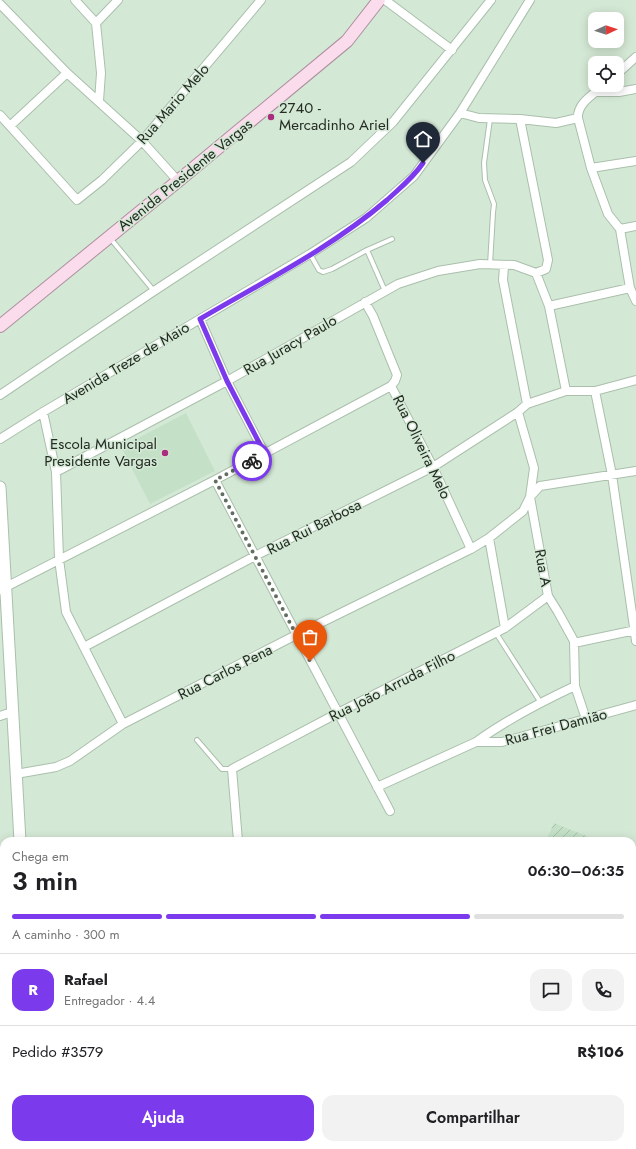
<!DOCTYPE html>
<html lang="pt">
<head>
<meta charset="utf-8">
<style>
	:root { --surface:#fff; --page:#f2f2f2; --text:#202124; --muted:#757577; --line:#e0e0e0; --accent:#7c3aed }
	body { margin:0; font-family:Jost,sans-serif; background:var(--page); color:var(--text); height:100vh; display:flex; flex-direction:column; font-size:15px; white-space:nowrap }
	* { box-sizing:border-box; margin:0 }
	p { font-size:13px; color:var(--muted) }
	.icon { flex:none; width:22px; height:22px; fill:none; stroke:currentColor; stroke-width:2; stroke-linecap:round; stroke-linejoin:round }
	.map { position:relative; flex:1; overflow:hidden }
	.side { position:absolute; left:0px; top:837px; width:636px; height:312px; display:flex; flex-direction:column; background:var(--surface); border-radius:12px 12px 0 0; box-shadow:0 2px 10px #0003 }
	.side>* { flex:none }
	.needle { width:26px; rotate:87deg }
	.buttons { position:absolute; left:588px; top:12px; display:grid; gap:8px }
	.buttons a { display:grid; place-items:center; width:36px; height:36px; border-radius:8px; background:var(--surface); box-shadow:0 2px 10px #0003; font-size:20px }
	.pin { position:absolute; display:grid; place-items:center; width:34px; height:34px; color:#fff; margin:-41px -17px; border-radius:50% 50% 50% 0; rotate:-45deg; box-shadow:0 0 4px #0007 }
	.pin .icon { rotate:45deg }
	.courier { position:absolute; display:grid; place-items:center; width:40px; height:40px; margin:-20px; border:3px solid #7c3aed; border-radius:50%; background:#fff; color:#222; box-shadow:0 1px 5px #0007 }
	.summary em { font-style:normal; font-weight:600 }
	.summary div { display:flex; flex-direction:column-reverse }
	.summary { display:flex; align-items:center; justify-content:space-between; height:68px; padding:0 12px }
	h1 { font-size:26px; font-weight:600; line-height:30px }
	.bar { display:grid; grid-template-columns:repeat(4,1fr); gap:6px 4px; align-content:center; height:48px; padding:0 12px }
	.bar i { height:5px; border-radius:3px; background:var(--line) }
	.bar .selected { background:var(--accent) }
	.bar p { grid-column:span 4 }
	.line { display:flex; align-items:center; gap:10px; padding:0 12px; border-top:1px solid var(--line) }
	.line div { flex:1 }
	.round { display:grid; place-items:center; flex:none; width:42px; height:42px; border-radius:12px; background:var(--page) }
	.action { display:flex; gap:8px; margin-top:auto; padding:8px 12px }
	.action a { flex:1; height:46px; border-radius:12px; background:var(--accent); color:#fff; font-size:16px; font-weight:600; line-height:46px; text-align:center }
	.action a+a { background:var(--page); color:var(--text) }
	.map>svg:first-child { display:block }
	.built { fill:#c4e0c7 }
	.industrial { fill:url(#industrial-furrows) }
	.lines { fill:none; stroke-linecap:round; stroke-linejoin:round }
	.service-casing { stroke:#aabfac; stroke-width:6 }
	.minor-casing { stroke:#aabfac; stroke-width:10 }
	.secondary-casing { stroke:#aabfac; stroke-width:13 }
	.primary-casing { stroke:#ad8f9e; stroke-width:14 }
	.service { stroke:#fff; stroke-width:4 }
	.minor { stroke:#fff; stroke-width:8 }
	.secondary { stroke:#fff; stroke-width:11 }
	.primary { stroke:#fbdcec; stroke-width:12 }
	.done { stroke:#616e61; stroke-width:4; stroke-dasharray:0 7.2 }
	.route { stroke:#7c3aed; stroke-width:5 }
	.poi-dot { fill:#aa2d7e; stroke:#d4e9d5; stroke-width:1.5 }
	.labels { text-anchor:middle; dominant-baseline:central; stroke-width:3; stroke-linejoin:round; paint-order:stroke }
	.street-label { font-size:15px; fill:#232b23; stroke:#d4e9d5 }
	.poi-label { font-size:15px; fill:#232b23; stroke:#d4e9d5; text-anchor:start }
</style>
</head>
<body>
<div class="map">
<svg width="636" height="1149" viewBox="0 0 636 1149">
	<defs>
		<pattern id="industrial-furrows" width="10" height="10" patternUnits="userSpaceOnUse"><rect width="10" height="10" fill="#c4e0c7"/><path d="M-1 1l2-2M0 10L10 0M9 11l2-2" fill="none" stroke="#a8c0ab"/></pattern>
	</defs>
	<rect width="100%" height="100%" fill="#d4e9d5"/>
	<path class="built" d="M 186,413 L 215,471 L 150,504 L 121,447 Z"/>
	<path class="industrial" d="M 554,823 L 599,841 L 546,841 Z
		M 632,854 L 636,856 L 636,985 L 632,995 Z"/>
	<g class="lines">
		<g class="service-casing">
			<path id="service" d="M 110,238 L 154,291
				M 367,250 L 385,291
				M 310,254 L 319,270 L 323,272 L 332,269 L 367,250 L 392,239
				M 490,265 L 493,213 L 494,204 L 485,180 L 484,163 L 490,119
				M 496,633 L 541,703
				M 197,740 L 222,769 L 232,769
				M 183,1149 L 183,1145"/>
		</g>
		<g class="minor-casing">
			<path id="minor" d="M 75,0 L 96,23 L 101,73 L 99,101
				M 385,0 L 452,50
				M 0,4 L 67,73 L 142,141 L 178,181
				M 96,23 L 118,0
				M 617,74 L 636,57
				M 604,85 C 594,94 577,103 578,118 L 591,168 L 608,214 L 620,229 L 630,288 L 636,301
				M 596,92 L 619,92 L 636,89
				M 460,113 L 479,118 L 520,119 L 556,123 L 578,118
				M 0,115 L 77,200 L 102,180 L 142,141 L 261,0
				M 10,126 L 67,73
				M 591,168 L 636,161
				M 620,229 L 636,226
				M 504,266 L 503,280 L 527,404
				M 536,273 L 549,306 L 566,391
				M 549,306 L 630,288
				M 200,319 L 227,381 L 265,454
				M 391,386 L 433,467 L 471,549
				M 595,391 L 612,475 L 636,641
				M 0,395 L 154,291 L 351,162 L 393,122 L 491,0
				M 43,412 L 56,472 L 59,559 L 66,612 L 123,724
				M 518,412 L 534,468 L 530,497 L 548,596 L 558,612 L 574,641 L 575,686 L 586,719
				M 0,439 L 43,412 L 310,254 L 366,218 L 414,176 L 460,113 L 530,0
				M 56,472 L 227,381 L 398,284 L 438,271 L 480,264 L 514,265 L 536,273 L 546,269 L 548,260 L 520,119
				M 215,480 L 390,811
				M 489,538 L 505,628
				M 0,590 L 215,480 L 391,386 L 395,381 L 397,375 L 373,316 L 365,302
				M 574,643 L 636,630
				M 84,647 L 255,556 L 433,467 L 518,412 L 527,404 L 566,391 L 595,391 L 636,380
				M 0,716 L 12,712
				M 476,742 C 506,720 541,702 575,686
				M 16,774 L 56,767 L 70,761 L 123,724 L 296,635 L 471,549 L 489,538 L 523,511 L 530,497 L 540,486 L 636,471
				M 377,787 L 476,742 L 502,742 L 636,705
				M 238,841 L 232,769 L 338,713 L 505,628 L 548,596
				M 0,867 L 4,866
				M 0,1084 L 4,1081
				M 446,1145 L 451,1149
				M 13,1149 L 18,1145
				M 311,1149 L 315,1145
				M 422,1149 L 424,1145
				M 477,1149 L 479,1145
				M 556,1149 L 559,1145"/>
		</g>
		<g class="secondary-casing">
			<path id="secondary" d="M 0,487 L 20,841
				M 0,1007 L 4,1007
				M 632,1064 L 636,1066
				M 632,1074 L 636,1076"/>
		</g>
		<g class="primary-casing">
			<path id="primary" d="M 0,326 L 178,181 L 347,41 L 379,0"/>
		</g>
		<use href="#service" class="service"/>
		<use href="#minor" class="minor"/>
		<use href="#secondary" class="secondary"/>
		<use href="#primary" class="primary"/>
	</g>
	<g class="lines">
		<path class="done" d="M 252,461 L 215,480 L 310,661"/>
		<path class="route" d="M 252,461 L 265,454 L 227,381 L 200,319 C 263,282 331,248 387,200 C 400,188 413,178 423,163"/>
	</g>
	<g class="poi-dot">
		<circle cx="271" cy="117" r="4"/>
		<circle cx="165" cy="453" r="4"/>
	</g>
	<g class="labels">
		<g class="street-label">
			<text transform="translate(173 104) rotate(-49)">Rua Mario Melo</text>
			<text transform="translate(185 175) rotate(-39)">Avenida Presidente Vargas</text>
			<text transform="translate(290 345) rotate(-30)">Rua Juracy Paulo</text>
			<text transform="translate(126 363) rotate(-31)">Avenida Treze de Maio</text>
			<text transform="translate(422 447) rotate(64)">Rua Oliveira Melo</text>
			<text transform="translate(314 527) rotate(-27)">Rua Rui Barbosa</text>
			<text transform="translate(543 568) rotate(80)">Rua A</text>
			<text transform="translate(225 672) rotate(-27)">Rua Carlos Pena</text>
			<text transform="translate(392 686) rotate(-27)">Rua João Arruda Filho</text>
			<text transform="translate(556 727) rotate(-15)">Rua Frei Damião</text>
		</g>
		<g class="poi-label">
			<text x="279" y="108">2740 -<tspan x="279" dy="17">Mercadinho Ariel</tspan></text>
			<text x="157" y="444" text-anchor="end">Escola Municipal<tspan x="157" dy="17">Presidente Vargas</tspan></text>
		</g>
	</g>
</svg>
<div class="buttons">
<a><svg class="needle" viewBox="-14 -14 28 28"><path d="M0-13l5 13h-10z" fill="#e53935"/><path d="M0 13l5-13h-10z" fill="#757577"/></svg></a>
<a><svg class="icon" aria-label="locate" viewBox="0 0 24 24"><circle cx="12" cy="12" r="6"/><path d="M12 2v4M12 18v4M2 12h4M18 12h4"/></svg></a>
</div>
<div class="pin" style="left:310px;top:661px;background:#ea580c"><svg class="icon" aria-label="bag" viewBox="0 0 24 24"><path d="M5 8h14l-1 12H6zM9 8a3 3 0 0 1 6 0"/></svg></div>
<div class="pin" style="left:423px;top:163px;background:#1f2937"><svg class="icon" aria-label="home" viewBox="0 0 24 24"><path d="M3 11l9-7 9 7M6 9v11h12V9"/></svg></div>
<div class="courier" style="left:252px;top:461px"><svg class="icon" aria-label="bike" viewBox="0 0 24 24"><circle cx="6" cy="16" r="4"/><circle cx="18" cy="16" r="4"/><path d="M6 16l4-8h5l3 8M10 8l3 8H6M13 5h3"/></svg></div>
<section class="side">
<div class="summary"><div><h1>3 min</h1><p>Chega em</p></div><em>06:30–06:35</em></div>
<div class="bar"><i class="selected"></i><i class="selected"></i><i class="selected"></i><i></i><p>A caminho · 300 m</p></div>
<div class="line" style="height:72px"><b class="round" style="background:var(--accent);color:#fff">R</b><div><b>Rafael</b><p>Entregador · 4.4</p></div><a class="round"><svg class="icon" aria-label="chat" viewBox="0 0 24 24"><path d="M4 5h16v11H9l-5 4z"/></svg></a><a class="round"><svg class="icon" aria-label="phone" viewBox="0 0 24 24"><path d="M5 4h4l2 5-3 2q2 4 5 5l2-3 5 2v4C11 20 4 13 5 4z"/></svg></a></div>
<div class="line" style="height:52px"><div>Pedido #3579</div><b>R$106</b></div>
<div class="action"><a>Ajuda</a><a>Compartilhar</a></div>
</section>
</div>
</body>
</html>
